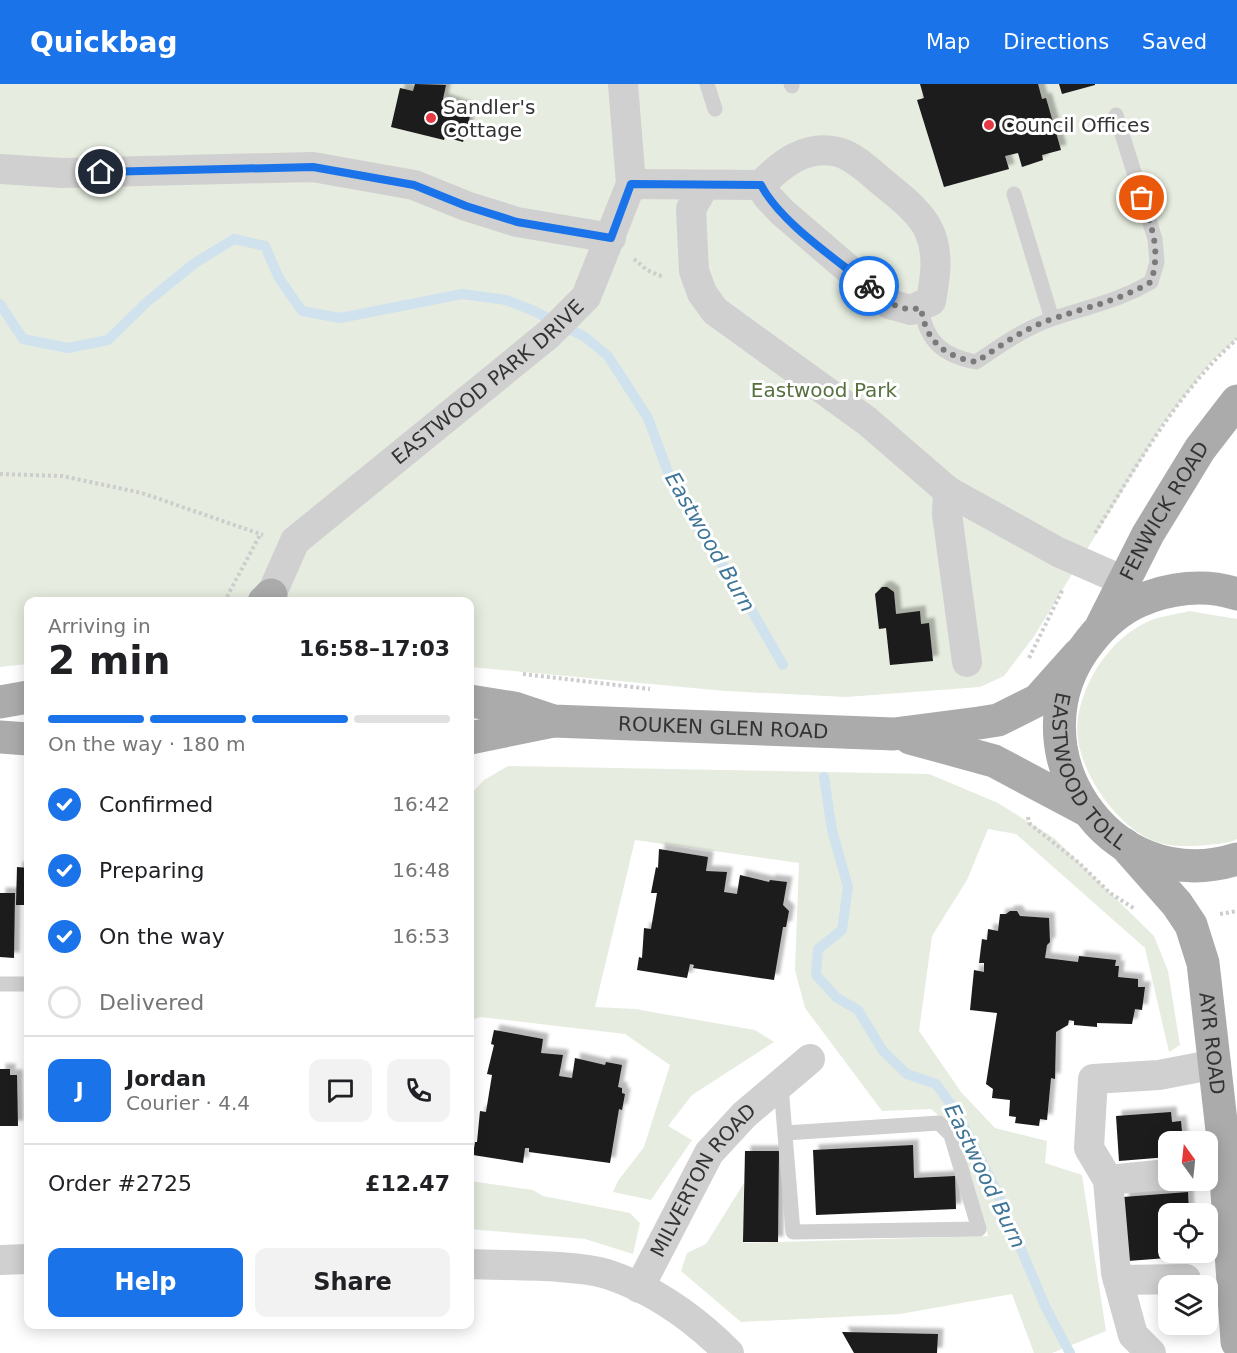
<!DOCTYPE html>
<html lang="en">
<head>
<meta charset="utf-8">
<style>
	:root { --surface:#fff; --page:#f2f2f2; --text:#202124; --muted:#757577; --line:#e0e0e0; --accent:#1a73e8 }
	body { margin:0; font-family:"DejaVu Sans",sans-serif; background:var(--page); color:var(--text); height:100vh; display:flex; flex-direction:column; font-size:22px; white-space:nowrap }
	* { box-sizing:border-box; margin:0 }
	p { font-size:20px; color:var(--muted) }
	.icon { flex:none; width:33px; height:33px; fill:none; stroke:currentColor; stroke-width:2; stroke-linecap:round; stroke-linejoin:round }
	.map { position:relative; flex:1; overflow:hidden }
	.drawer { position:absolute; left:24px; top:513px; width:450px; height:732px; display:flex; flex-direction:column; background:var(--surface); border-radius:12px; box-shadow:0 3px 15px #0003 }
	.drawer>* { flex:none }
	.needle { width:39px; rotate:345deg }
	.controls { position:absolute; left:1158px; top:1047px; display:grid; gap:12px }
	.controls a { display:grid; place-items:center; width:60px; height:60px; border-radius:12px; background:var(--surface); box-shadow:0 3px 15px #0003; font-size:30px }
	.pin { position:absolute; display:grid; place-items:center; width:51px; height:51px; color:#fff; margin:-26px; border:3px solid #fff; border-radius:50%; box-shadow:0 2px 6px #0007 }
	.courier { position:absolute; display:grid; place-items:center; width:60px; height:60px; margin:-30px; border:4px solid #1a73e8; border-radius:50%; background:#fff; color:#222; box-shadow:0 2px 8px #0007 }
	.summary em { font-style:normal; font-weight:700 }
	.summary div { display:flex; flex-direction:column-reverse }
	.summary { display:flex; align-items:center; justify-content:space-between; height:102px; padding:0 24px }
	h1 { font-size:39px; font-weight:700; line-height:45px }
	.bar { display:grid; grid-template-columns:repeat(4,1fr); gap:9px 6px; align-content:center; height:72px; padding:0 24px }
	.bar i { height:8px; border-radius:4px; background:var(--line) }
	.bar .on { background:var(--accent) }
	.bar p { grid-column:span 4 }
	.line { display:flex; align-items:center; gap:15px; padding:0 24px; border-top:2px solid var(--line) }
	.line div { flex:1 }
	.round { display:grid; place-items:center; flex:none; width:63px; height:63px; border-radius:12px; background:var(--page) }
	ol { padding:0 24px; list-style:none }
	li { display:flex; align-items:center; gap:18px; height:66px }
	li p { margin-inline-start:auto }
	li .icon { padding:6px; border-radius:50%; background:var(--accent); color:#fff; stroke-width:4 }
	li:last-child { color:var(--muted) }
	li i { width:33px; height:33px; border:3px solid var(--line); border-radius:50% }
	.cta { display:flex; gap:12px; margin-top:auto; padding:12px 24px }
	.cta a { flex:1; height:69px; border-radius:12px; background:var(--accent); color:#fff; font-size:24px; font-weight:700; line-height:69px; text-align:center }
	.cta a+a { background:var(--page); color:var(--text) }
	header { display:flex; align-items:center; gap:36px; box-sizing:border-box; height:84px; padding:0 30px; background:var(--accent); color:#fff }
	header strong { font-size:28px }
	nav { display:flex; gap:33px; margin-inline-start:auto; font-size:21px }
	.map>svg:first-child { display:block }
	.green { fill:#e6ecdf }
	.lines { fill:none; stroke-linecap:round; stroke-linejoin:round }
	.stream { stroke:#cfe2ee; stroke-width:10 }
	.building { fill:#1a1a1a; filter:url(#shadow) }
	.path { stroke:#cdcdcd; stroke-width:4; stroke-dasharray:3 3; stroke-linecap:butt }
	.lane { stroke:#d0d0d0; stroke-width:15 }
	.street { stroke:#d0d0d0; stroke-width:30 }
	.primary { stroke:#ababab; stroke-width:33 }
	.done { stroke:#7a7a7a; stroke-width:6; stroke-dasharray:0 10.8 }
	.route { stroke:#1a73e8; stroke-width:8 }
	.poi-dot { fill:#e63946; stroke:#fff; stroke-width:2 }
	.labels { text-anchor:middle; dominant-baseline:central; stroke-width:6; stroke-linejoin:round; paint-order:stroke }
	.poi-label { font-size:20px; fill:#333; stroke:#fff; text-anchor:start }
	.street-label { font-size:20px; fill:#333; stroke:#fff }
	.park-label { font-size:20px; fill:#56703f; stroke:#fff }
	.water-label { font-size:21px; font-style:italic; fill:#3f7597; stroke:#fff }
</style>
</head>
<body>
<header>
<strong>Quickbag</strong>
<nav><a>Map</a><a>Directions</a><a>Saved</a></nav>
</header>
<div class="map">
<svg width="1237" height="1269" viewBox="0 0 1237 1269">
	<defs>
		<filter id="shadow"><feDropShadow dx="5.5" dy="-5.5" stdDeviation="1.5" flood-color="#0004"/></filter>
	</defs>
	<rect width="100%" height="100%" fill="#fff"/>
	<path class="green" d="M 0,0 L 1237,0 L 1237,255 L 1211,278 L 1163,340 L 1035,551 L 1004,592 L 980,603 L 846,613 L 725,607 L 470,583 L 470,518 L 28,518 L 28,580 L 0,583 Z
		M 1189,527 L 1237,535 L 1237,755 C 1227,760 1216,760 1206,761 C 1188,763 1164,763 1147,754 C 1110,734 1071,677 1078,633 C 1085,595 1109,557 1145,539 C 1157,532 1175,531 1189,527 Z
		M 508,682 L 929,690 L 998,719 L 1054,754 L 1154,852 L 1168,887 L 1180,961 L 1169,968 L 1145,864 L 1016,750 L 988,745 L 967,796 L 932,852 L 919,947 L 961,1008 L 995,1044 L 1047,1057 L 1045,1079 L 1082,1091 L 1106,1247 L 1052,1269 L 1034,1269 L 1012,1210 L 900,1230 L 741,1238 L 681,1187 L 687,1169 L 706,1160 L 744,1099 L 745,1159 L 988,1152 L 958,1048 L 931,1025 L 882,1027 L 805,924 L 795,886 L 799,779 L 635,756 L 595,923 L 635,925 L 755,946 L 774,958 L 692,1011 L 668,1042 L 692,1056 L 651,1116 L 613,1108 L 618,1097 L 644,1063 L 670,981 L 625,950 L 481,933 L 470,936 L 470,711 L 484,696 Z
		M 470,1097 L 533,1106 L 543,1112 L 630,1129 L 640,1139 L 633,1170 L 585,1155 L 470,1145 Z"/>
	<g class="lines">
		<path class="stream" d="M 0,220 L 23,255 L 68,264 L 108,256 L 148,217 L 195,179 L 234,155 L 265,162 L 279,194 L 302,227 L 340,234 L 462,210 L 506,216 L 532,226 L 585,253 L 608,272 L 648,334 L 673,402 L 703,453 L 740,506 L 783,581
			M 824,693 L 832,746 L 848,803 L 842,846 L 818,865 L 816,891 L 837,914 L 858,926 L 883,967 L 907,990 L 936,1000 L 958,1030 L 995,1104 L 1046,1224 L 1070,1269"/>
	</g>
	<path class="building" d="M 415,0 L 446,1 L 443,15 L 472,25 L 463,58 L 445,53 L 444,56 L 391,43 L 400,4 L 413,7 Z
		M 920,0 L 1038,0 L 1042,15 L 1046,14 L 1061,66 L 1042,71 L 1043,76 L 1022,83 L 1018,69 L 1005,72 L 1009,85 L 944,103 L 917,16 L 924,14 Z
		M 1059,0 L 1095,0 L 1095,1 L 1062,10 Z
		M 882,503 L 887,503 L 894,508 L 896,530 L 920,527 L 921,540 L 929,539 L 933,577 L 890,581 L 886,544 L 879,545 L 875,510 Z
		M 659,765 L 708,773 L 706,787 L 727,788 L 724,808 L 737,810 L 740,791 L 769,798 L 770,796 L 787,798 L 783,821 L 789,827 L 786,843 L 783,843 L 774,896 L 693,884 L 694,881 L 690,880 L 687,894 L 637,886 L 639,873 L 642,874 L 644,844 L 651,845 L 657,809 L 651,809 L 656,783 L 658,784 Z
		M 17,783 L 28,784 L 28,821 L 16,821 Z
		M 0,809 L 15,809 L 14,874 L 0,873 Z
		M 1010,827 L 1017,827 L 1020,832 L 1049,834 L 1050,858 L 1047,861 L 1045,874 L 1078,878 L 1079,872 L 1116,876 L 1115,882 L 1119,882 L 1118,893 L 1138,895 L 1138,903 L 1145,903 L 1142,926 L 1135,925 L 1132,940 L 1097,939 L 1097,943 L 1074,941 L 1074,937 L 1069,936 L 1068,941 L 1056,948 L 1055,995 L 1051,994 L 1047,1036 L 1040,1035 L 1039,1042 L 1015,1039 L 1016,1033 L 1009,1032 L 1010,1016 L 992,1014 L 993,1005 L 986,1000 L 997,929 L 970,926 L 974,886 L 984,888 L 984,879 L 979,879 L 982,855 L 987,856 L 988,845 L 998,847 L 1000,830 L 1006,830 Z
		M 494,946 L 543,955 L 541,969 L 563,971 L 559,992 L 572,994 L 575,974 L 605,981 L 606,978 L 622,981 L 618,1003 L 622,1004 L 622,1009 L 625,1010 L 622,1026 L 619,1025 L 610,1079 L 529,1068 L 529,1064 L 525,1064 L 523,1079 L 473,1071 L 475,1058 L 477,1058 L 480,1027 L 486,1028 L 492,991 L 487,990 L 494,961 L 491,960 Z
		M 26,957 L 28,957 L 28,976 L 26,976 Z
		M 0,985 L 10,985 L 10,991 L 17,991 L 18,1042 L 0,1042 Z
		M 1171,1028 L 1172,1038 L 1181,1037 L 1183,1058 L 1168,1058 L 1168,1073 L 1119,1077 L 1116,1032 Z
		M 913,1061 L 914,1094 L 955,1092 L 956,1125 L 816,1131 L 813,1066 Z
		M 745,1067 L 779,1067 L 778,1158 L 743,1158 Z
		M 1188,1108 L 1189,1130 L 1168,1130 L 1168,1168 L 1193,1168 L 1193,1172 L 1128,1177 L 1123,1113 Z
		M 842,1248 L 938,1250 L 937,1269 L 854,1269 Z"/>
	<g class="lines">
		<path class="path" d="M 634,175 L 647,186 L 663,193
			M 0,390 L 62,392 L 142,409 L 263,451
			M 1095,449 C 1137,382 1177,308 1237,255
			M 224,518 L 260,451
			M 1029,574 L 1063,505
			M 523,590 L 650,605
			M 1028,733 L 1029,739 L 1079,779 L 1110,809 L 1135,825
			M 1220,830 L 1237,827"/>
		<path class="lane" d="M 707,0 L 715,25
			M 791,0 L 792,2
			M 1014,110 L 1052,235
			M 921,224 C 926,258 944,272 976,278 C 1000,262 1025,244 1052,235 C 1089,222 1117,218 1151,198 L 1157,178 L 1155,155 L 1116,31
			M 0,900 L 28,900
			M 781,1002 L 793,1148 L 979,1145 L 951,1051 L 939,1039 L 785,1049"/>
		<g class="street">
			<path d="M 0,85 L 62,89 L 313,83 L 414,101 L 466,122 L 517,138 L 611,154"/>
			<path d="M 631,100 L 761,101 C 781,80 806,60 838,68 C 855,72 873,91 887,102 C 902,114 923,131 930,149 C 939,171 935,195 931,217 L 911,226 L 889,220 L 782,128 L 767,112 L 761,101"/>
			<path d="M 704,102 L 691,125 L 694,187 L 702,209 L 715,227 L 867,337 L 948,407 L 1058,468 L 1124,497"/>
			<path d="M 948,407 L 947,430 L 967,578"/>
			<path id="s1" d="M 271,518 L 271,511 L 295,457 L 549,250 L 586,213 L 631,100 L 623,0"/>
			<path d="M 1108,1096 L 1168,1090"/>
			<path d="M 0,1176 L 28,1175"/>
			<path d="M 470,1180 C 508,1182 572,1180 607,1190 C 653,1205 695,1235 729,1269"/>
			<path d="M 1118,1196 L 1186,1195"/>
			<path id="s2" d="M 639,1204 L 709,1069 L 744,1031 L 810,975"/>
			<path d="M 1151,1269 L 1133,1251 L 1116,1189 L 1108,1096 L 1089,1064 L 1093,995 L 1159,991 L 1216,980"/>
		</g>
		<g class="primary">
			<path id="s3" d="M 1237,510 C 1205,499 1169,504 1139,517 C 1119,526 1104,539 1090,557 C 1006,661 1108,816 1237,775"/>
			<path d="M 264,518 L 271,511"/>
			<path id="s4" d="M 1102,541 L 1148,450 L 1200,365 L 1237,317"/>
			<path id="s5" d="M 470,617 L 514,624 L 553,637 L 894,650 L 979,639 L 998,636 L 1038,616 L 1079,570"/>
			<path d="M 0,618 L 28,613"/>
			<path d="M 0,653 L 28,655"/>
			<path d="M 470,654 L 553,637"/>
			<path d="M 910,654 L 994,677 L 1086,726"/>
			<path id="s6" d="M 1124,760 L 1177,820 L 1191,841 L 1203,879 L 1224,1064 L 1237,1258"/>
		</g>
	</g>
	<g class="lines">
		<path class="done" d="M 869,202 C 885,216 898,229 921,224 C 926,258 944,272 976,278 C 1000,262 1025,244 1052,235 C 1090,222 1116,218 1151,198 C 1161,165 1152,145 1142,114"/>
		<path class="route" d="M 101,88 L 313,83 L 414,101 L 466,122 L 517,138 L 611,154 L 631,100 L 761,101 C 781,139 835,174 869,202"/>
	</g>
	<g class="poi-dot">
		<circle cx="431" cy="34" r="6"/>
		<circle cx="989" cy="41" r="6"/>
	</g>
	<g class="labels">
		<g class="poi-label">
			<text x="443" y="23">Sandler's<tspan x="443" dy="23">Cottage</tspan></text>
			<text x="1001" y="41">Council Offices</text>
		</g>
		<g class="street-label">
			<text stroke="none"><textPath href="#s1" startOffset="316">EASTWOOD PARK DRIVE</textPath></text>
			<text stroke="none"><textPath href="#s4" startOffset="130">FENWICK ROAD</textPath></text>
			<text stroke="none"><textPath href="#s5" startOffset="256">ROUKEN GLEN ROAD</textPath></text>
			<text stroke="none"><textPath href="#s3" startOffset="310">EASTWOOD TOLL</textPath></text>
			<text stroke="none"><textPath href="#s6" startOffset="226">AYR ROAD</textPath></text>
			<text stroke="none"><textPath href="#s2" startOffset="126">MILVERTON ROAD</textPath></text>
		</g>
		<g class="park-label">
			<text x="824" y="306">Eastwood Park</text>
		</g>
		<g class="water-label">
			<text transform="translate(710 458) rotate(60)">Eastwood Burn</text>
			<text transform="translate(985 1092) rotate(64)">Eastwood Burn</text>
		</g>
	</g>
</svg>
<div class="controls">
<a><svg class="needle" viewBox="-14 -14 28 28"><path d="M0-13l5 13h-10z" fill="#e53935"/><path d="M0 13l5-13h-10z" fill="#757577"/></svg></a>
<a><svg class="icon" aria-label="locate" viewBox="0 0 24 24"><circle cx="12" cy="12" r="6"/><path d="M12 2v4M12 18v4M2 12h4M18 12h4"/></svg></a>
<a><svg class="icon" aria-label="layers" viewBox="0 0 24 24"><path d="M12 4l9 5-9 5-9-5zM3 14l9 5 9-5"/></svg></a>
</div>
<div class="pin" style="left:1142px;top:114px;background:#ea580c"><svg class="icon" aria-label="bag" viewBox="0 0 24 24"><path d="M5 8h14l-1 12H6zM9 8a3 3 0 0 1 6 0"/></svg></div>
<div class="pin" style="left:101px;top:88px;background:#1f2937"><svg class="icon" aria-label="home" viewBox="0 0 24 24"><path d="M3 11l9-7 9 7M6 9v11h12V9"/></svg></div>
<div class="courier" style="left:869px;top:202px"><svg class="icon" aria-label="bike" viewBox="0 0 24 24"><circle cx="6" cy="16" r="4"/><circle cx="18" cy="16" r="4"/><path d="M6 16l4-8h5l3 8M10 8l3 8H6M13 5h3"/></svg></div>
<section class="drawer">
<div class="summary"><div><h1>2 min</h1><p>Arriving in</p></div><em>16:58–17:03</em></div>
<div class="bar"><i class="on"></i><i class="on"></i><i class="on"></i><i></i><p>On the way · 180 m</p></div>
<ol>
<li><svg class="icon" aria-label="check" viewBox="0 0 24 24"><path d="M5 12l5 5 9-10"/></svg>Confirmed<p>16:42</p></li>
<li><svg class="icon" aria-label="check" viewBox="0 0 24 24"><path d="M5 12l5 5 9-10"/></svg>Preparing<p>16:48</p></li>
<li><svg class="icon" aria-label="check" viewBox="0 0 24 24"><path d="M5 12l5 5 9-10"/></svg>On the way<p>16:53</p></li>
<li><i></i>Delivered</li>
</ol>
<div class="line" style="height:108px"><b class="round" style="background:var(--accent);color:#fff">J</b><div><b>Jordan</b><p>Courier · 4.4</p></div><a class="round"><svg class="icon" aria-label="chat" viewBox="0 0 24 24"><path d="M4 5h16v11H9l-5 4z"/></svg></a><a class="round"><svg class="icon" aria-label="phone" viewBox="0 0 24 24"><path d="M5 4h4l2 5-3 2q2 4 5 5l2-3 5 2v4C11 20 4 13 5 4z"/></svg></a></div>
<div class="line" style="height:78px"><div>Order #2725</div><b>£12.47</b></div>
<div class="cta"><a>Help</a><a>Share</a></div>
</section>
</div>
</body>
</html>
